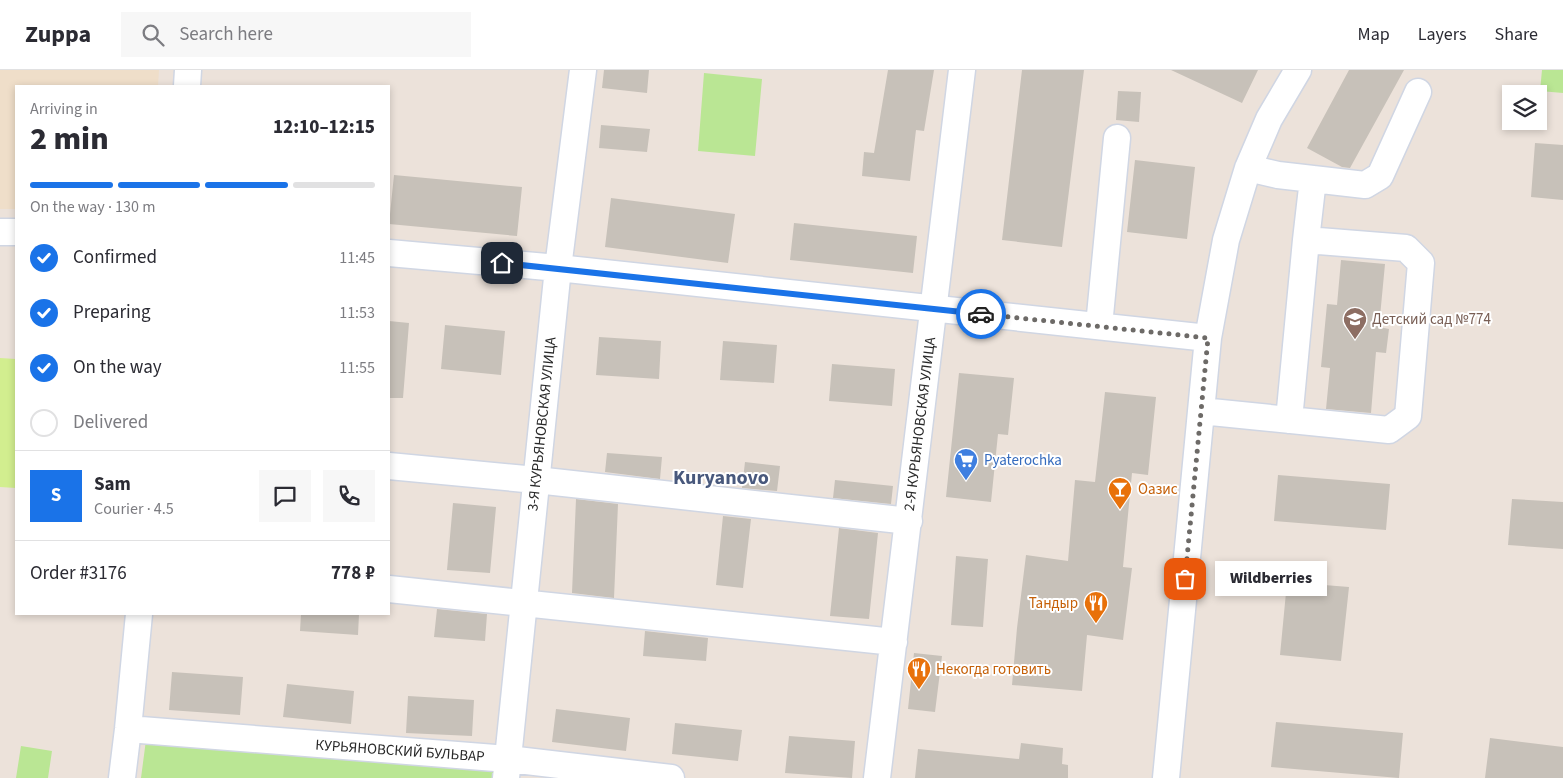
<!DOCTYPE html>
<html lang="en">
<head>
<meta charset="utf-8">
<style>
	:root { --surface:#fff; --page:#f7f7f7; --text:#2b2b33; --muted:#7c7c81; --line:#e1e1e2; --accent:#1a73e8 }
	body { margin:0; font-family:"Source Sans 3",sans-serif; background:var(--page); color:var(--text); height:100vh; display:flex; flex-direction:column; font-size:19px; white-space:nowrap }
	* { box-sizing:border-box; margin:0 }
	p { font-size:16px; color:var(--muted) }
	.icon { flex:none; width:28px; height:28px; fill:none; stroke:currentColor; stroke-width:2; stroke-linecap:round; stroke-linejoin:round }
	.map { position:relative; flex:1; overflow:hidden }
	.side { position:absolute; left:15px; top:15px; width:375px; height:530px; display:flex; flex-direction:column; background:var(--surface); border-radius:0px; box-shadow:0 2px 8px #0003 }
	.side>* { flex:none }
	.fabs { position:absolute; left:1502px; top:15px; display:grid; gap:10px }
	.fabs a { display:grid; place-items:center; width:45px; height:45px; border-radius:0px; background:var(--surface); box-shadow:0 2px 8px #0003; font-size:25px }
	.pin { position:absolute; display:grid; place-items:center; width:42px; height:42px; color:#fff; margin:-21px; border-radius:10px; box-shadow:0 2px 8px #0006 }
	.courier { position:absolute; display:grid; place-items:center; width:50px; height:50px; margin:-25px; border:4px solid #1a73e8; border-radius:50%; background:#fff; color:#222; box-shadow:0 1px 6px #0007 }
	.bubble { position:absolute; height:35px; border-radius:0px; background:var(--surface); box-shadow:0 2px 8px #0003; font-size:16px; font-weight:800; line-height:35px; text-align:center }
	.summary em { font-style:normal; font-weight:800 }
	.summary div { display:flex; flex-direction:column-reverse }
	.summary { display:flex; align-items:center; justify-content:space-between; height:85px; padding:0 15px }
	h1 { font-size:32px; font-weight:800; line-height:38px }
	.bar { display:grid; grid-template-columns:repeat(4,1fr); gap:8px 5px; align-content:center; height:60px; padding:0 15px }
	.bar i { height:6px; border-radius:4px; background:var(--line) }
	.bar .current { background:var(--accent) }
	.bar p { grid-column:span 4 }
	.line { display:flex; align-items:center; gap:12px; padding:0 15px; border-top:1px solid var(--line) }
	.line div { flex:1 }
	.round { display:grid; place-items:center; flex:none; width:52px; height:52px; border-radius:0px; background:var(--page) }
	ol { padding:0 15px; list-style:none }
	li { display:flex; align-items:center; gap:15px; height:55px }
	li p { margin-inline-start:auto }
	li .icon { padding:5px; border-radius:50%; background:var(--accent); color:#fff; stroke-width:4 }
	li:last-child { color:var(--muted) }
	li i { width:28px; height:28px; border:2px solid var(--line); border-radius:50% }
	header { display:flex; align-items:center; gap:30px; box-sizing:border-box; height:70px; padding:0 25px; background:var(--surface); border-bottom:1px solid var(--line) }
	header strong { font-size:24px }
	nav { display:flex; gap:28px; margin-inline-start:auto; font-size:18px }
	.search { width:350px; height:45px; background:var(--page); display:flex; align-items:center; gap:12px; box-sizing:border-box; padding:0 18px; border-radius:0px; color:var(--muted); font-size:19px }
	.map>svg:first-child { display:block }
	.education { fill:#efdec9 }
	.green { fill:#bae694 }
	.pitch { fill:#d2ee8f }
	.building { fill:#c7c1b9 }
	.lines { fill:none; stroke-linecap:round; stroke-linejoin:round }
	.minor-casing { stroke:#d0d6e3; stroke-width:29 }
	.minor { stroke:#fff; stroke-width:26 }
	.done { stroke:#6d6a67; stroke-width:5; stroke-dasharray:0 9 }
	.route { stroke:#1a73e8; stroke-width:6 }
	.labels { text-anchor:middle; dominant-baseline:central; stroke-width:4; stroke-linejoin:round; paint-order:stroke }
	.education-label { font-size:15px; fill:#785e54; stroke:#fff; text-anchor:start }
	.street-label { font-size:15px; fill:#292929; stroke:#fff }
	.shop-label { font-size:15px; fill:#366cbe; stroke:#fff; text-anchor:start }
	.food-label { font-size:15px; fill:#c56008; stroke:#fff; text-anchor:start }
	.district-label { font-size:20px; font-weight:bold; fill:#48587c; stroke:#fff }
</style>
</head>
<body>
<header>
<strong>Zuppa</strong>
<div class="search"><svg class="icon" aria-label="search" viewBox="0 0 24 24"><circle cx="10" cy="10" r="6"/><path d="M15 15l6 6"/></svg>Search here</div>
<nav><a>Map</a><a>Layers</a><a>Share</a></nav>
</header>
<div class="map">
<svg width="1563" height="708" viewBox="0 0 1563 708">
	<rect width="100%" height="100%" fill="#ece2da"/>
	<path class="education" d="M 0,0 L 159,0 L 158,16 L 16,16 L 16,139 L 0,139 Z"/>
	<path class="green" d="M 1542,0 L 1563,0 L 1563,23 L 1540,21 Z
		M 704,3 L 762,9 L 755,86 L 698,81 Z
		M 146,670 L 494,699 L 493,708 L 141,708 Z
		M 21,676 L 52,681 L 48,708 L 16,708 Z"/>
	<path class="pitch" d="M 0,288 L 16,289 L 16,418 L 0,417 Z"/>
	<path class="building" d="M 604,0 L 649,0 L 647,23 L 602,18 Z
		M 888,0 L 934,0 L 924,61 L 916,60 L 910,111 L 862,106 L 864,82 L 874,83 Z
		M 1022,0 L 1084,0 L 1062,177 L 1002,170 Z
		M 1171,0 L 1258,0 L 1242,33 Z
		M 1349,0 L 1404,0 L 1350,98 L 1342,97 L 1307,78 Z
		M 1118,21 L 1141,22 L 1139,52 L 1116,50 Z
		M 601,55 L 650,59 L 647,82 L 599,78 Z
		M 1535,73 L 1563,75 L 1563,130 L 1531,127 Z
		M 1135,90 L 1195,97 L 1187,169 L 1127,162 Z
		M 394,105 L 522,117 L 517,166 L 389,154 Z
		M 611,128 L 735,144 L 728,193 L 605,177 Z
		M 794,153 L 917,166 L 913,203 L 790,190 Z
		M 1341,190 L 1385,194 L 1379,257 L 1389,259 L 1386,283 L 1376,282 L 1371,343 L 1326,339 L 1330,298 L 1321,297 L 1327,234 L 1337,235 Z
		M 389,251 L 409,253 L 403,328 L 389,328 Z
		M 445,255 L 505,261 L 501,305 L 441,299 Z
		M 599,267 L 661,271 L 659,309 L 596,305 Z
		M 723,271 L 777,275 L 774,313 L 720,310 Z
		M 832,294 L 895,299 L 892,336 L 829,331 Z
		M 959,303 L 1014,308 L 1008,365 L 998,364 L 991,432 L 946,427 Z
		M 1105,322 L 1156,327 L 1148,405 L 1132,403 L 1123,497 L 1132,498 L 1123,570 L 1087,565 L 1082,621 L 1012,615 L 1017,558 L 1026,485 L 1068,491 L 1075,410 L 1095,412 Z
		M 607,383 L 662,387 L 660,409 L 605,402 Z
		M 745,392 L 780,396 L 777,421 L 742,418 Z
		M 1278,405 L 1390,414 L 1386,460 L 1274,451 Z
		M 835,410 L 893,416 L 891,434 L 833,428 Z
		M 576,429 L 618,434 L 614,528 L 572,523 Z
		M 1512,429 L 1563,432 L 1563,479 L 1508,475 Z
		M 453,433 L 496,437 L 490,503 L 447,500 Z
		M 723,446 L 751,449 L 743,518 L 716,515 Z
		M 839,458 L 878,463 L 869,549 L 830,546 Z
		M 956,486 L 988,489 L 983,557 L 951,555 Z
		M 1287,512 L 1349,517 L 1341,591 L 1280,585 Z
		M 437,539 L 487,544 L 485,571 L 434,567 Z
		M 301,544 L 359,544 L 358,565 L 300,561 Z
		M 645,561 L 708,568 L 706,591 L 643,586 Z
		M 914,583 L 942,586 L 935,642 L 908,639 Z
		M 172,602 L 243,607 L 240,645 L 169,640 Z
		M 287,614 L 354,621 L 351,654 L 283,647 Z
		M 408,626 L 474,630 L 472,666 L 406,663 Z
		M 556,639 L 630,648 L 626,681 L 552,672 Z
		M 1276,652 L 1403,663 L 1399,708 L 1271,697 Z
		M 675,653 L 742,660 L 738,691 L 672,684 Z
		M 789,666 L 855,671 L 852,708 L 785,703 Z
		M 1490,668 L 1563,677 L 1563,708 L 1485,708 Z
		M 1021,673 L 1063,678 L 1062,694 L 1068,695 L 1068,708 L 915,708 L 918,679 L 1019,689 Z"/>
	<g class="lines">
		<g class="minor-casing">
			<path id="minor" d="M 187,16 L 188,0
				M 1248,98 L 1278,105 L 1365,115 L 1380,106 L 1418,22
				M 0,162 L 16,162
				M 389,183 L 558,198 L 1208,268
				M 1099,256 L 1117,68
				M 1201,341 L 1389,360 L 1408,346 L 1421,193 L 1406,178 L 1306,170 L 1313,109
				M 1289,350 L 1306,170
				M 389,396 L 536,410 L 909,451
				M 389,519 L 894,572
				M 128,659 L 508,689 L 671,708
				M 122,708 L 128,659 L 139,544
				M 506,708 L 558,198 L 583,0
				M 877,708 L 962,0
				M 1166,708 L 1208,268 L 1226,170 L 1248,98 L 1269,49 L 1298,0"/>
		</g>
		<use href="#minor" class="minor"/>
	</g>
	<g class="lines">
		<path class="done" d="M 981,244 L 1208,268 L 1185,509"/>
		<path class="route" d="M 502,193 L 981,244"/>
	</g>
	<defs>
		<g id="school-pin" transform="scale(1.25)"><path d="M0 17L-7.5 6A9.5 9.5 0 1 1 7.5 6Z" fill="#8d6e63" stroke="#fff"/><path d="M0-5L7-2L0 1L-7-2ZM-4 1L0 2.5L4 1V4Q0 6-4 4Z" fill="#fff"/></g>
		<g id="supermarket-pin" transform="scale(1.25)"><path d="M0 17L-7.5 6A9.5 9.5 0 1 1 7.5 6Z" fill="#3f7fe0" stroke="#fff"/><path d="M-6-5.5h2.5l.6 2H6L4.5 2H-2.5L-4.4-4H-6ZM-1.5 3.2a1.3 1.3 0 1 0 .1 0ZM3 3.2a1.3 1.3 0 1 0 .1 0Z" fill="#fff"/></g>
		<g id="bar-pin" transform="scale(1.25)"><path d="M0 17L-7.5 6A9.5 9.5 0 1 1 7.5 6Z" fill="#e8710a" stroke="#fff"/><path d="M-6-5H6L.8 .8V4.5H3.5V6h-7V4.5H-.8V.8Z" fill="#fff"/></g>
		<g id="restaurant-pin" transform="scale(1.25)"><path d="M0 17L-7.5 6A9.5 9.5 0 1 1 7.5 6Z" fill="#e8710a" stroke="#fff"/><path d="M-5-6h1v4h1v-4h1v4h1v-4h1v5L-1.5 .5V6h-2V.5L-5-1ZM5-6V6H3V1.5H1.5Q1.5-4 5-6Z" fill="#fff"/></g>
	</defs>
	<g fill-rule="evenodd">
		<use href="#school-pin" x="1355" y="249"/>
		<use href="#supermarket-pin" x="966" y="390"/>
		<use href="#bar-pin" x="1120" y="419"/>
		<use href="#restaurant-pin" x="1096" y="533"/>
		<use href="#restaurant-pin" x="919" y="599"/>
	</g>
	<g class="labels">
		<g class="education-label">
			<text x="1372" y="249">Детский сад №774</text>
		</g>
		<g class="street-label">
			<text transform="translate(542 354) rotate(-84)">3-Я КУРЬЯНОВСКАЯ УЛИЦА</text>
			<text transform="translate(920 354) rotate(-83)">2-Я КУРЬЯНОВСКАЯ УЛИЦА</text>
			<text transform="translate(400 681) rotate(4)">КУРЬЯНОВСКИЙ БУЛЬВАР</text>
		</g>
		<g class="shop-label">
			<text x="984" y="390">Pyaterochka</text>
		</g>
		<g class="food-label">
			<text x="1138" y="419">Оазис</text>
			<text x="1078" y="533" text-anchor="end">Тандыр</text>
			<text x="936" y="599">Некогда готовить</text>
		</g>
		<g class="district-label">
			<text x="721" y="408">Kuryanovo</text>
		</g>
	</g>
</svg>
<div class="fabs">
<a><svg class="icon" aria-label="layers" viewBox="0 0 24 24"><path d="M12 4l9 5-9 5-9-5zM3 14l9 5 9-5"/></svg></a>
</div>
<div class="pin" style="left:1185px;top:509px;background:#ea580c"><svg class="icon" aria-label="bag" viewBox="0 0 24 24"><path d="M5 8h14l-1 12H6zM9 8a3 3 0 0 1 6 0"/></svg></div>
<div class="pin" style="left:502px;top:193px;background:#1f2937"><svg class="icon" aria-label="home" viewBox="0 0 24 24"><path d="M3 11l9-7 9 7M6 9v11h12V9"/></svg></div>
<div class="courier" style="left:981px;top:244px"><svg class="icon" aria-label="car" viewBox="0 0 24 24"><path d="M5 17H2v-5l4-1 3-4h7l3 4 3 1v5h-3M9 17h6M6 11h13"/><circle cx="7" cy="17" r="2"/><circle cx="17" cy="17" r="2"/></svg></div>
<div class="bubble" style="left:1215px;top:491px;width:112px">Wildberries</div>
<section class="side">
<div class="summary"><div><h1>2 min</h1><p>Arriving in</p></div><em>12:10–12:15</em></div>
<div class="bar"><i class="current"></i><i class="current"></i><i class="current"></i><i></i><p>On the way · 130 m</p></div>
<ol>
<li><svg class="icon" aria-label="check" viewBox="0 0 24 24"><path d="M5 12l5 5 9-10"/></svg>Confirmed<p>11:45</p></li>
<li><svg class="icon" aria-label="check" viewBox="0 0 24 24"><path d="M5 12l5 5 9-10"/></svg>Preparing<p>11:53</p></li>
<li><svg class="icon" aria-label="check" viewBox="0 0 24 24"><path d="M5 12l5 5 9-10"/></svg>On the way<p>11:55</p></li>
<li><i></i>Delivered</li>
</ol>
<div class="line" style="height:90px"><b class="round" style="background:var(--accent);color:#fff">S</b><div><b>Sam</b><p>Courier · 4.5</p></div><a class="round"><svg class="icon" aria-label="chat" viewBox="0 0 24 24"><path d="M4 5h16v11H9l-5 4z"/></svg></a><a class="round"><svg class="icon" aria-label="phone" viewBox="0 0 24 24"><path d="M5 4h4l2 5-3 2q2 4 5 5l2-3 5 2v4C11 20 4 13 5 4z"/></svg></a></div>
<div class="line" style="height:65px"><div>Order #3176</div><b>778 ₽</b></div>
</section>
</div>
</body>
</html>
